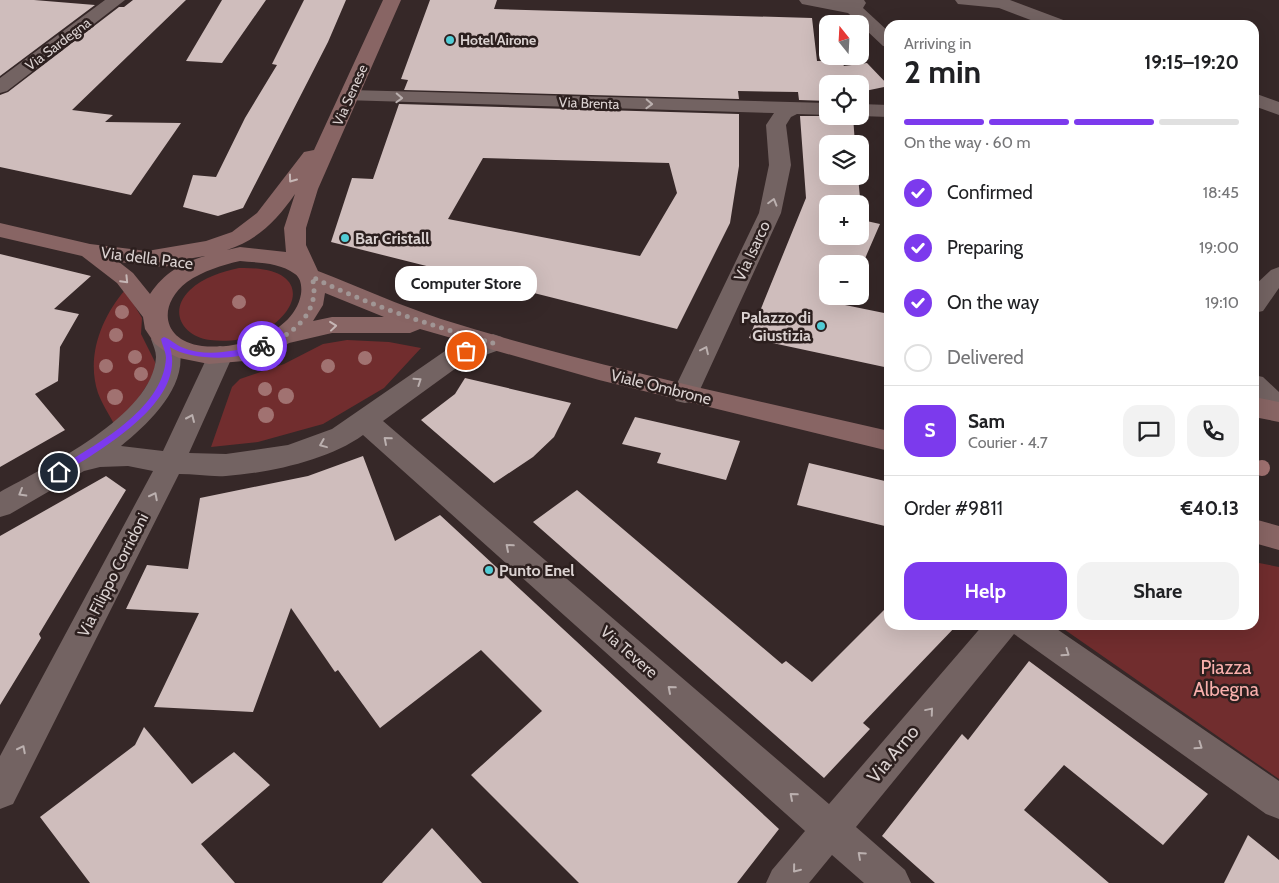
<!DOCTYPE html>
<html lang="en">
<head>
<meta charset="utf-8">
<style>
	:root { --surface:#fff; --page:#f2f2f2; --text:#202124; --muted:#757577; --line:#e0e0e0; --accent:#7c3aed }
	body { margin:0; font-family:Cabin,sans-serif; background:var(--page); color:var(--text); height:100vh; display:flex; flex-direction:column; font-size:19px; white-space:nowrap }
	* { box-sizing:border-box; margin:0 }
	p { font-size:16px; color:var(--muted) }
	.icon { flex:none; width:28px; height:28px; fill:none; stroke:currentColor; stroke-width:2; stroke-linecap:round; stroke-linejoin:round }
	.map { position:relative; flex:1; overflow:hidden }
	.details { position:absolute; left:884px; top:20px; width:375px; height:610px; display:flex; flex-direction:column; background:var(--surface); border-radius:15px; box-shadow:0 5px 20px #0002 }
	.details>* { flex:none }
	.needle { width:32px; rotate:342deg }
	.controls { position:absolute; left:819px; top:15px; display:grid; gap:10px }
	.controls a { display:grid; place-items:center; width:50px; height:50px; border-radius:10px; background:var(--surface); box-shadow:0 5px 20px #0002; font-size:25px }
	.pin { position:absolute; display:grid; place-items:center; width:42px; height:42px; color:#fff; margin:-21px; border:2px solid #fff; border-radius:50%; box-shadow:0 1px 5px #0007 }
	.courier { position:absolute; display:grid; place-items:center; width:50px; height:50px; margin:-25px; border:4px solid #7c3aed; border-radius:50%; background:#fff; color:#222; box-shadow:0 1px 6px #0007 }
	.bubble { position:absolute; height:35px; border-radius:15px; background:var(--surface); box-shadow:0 5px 20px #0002; font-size:16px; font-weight:700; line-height:35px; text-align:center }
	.overview em { font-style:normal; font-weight:700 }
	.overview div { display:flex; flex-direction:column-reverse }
	.overview { display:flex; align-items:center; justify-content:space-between; height:85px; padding:0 20px }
	h1 { font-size:32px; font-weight:700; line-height:38px }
	.bar { display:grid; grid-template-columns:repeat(4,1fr); gap:8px 5px; align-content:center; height:60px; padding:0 20px }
	.bar i { height:6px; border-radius:4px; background:var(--line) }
	.bar .on { background:var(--accent) }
	.bar p { grid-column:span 4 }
	.line { display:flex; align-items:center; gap:12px; padding:0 20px; border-top:1px solid var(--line) }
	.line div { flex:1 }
	.round { display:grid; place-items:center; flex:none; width:52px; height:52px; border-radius:15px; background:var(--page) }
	ol { padding:0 20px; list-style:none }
	li { display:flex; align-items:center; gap:15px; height:55px }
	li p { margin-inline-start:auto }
	li .icon { padding:5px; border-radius:50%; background:var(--accent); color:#fff; stroke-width:4 }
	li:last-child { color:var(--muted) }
	li i { width:28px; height:28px; border:2px solid var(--line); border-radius:50% }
	.primary-button { display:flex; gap:10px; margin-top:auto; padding:10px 20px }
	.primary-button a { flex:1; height:58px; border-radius:15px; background:var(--accent); color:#fff; font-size:20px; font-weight:700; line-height:58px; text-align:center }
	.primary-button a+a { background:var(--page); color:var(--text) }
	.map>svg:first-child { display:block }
	.green { fill:#712d2e }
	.building { fill:#cfbdbc; fill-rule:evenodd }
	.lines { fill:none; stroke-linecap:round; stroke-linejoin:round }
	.street { fill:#736362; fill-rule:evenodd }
	.secondary { fill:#886564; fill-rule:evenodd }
	.tree { fill:#a17271 }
	.oneway { stroke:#bbb0af }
	.oneway2 { stroke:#c6b6b5 }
	.route { fill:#7c3aed }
	.done { stroke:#a19695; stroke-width:5; stroke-dasharray:0 9 }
	.poi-dot { fill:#51ccd5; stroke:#2c1f1e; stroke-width:2 }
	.labels { text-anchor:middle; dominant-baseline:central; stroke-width:5; stroke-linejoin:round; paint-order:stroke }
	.far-poi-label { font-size:14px; font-weight:bold; fill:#dad1d0; stroke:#2c1f1e; text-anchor:start }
	.far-street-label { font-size:14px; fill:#dad1d0; stroke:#2c1f1e }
	.poi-label { font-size:16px; font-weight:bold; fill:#dad1d0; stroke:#2c1f1e; text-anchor:start }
	.street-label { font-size:16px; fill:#dad1d0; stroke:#2c1f1e }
	.near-park-label { font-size:19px; fill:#f9afac; stroke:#2c1f1e }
	.near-street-label { font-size:19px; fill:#dad1d0; stroke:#2c1f1e }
</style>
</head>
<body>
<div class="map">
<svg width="1279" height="883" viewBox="0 0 1279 883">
	<rect width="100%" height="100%" fill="#362828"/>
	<path class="green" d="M 239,268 C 338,265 284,350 210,340 C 182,336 168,311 190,290 C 203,277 222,272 239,268 Z
		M 125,290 L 142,318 L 141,334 L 155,362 L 156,371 L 136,402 L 114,424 C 109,414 102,404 98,393 C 86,357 101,318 125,290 Z
		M 347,340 L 389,342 L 421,348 L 384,388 L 323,424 L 258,442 L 211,447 L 232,387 L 240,379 L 284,364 L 323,344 Z
		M 1254,562 L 1279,567 L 1279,779 L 1058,625 L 1254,625 Z"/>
	<path class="building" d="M 0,0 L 34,0 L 95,5 L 0,76 Z
		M 133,0 L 186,0 L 72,110 L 113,115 L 105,122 L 181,123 L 131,195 L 0,167 L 0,95 L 8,92 L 119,7 L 124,7 Z
		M 222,0 L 266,0 L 222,63 L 186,61 Z
		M 304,0 L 346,0 L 328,42 L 243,208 L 218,216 L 183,207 L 193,175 L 216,177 L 245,118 L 277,65 L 272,64 Z
		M 430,0 L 497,0 L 494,9 L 812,18 L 817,61 L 841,61 L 844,66 L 867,63 L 889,86 L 860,92 L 860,84 L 828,84 L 828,101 L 799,100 L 798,92 L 738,91 L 739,99 L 404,90 L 408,80 L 401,79 Z
		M 399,104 L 739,114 L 739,166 L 730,223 L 677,329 L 331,242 L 352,178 L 373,179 ZM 483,158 L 669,163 L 677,193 L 640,256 L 448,219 Z
		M 800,116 L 853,116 L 855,144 L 828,144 L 828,176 L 858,176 L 862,220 L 880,224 L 860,270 L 860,264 L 828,264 L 828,296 L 848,296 L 845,305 L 889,314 L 889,368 L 749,338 L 806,198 ZM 828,204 L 860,204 L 860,236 L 828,236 Z
		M 0,254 L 91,276 L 54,309 L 79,314 L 60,347 L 58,381 L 35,394 L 65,430 L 0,467 Z
		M 465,378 L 571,403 L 554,437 L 533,457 L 494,483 L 421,420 L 455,394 Z
		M 635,417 L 740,441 L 726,480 L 657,463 L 661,453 L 622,444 Z
		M 363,456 L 395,541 L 440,515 L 779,829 L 737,883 L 579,883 L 471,775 L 542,711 L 481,650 L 380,728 L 338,670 L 335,672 L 291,608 L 253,712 L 154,707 L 199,613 L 126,609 L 147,565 L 188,569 L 200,498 L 308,476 Z
		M 809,463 L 889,482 L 889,527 L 797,505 Z
		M 106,476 L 126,490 L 39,634 L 41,638 L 0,705 L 0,536 Z
		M 577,490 L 782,664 L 786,661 L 812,682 L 889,605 L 889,625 L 957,625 L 863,723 L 870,729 L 824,778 L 533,522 Z
		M 1029,661 L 1208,794 L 1163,845 L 1064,765 L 1024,810 L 1109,883 L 935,883 L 882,836 L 962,734 L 968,740 Z
		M 144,727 L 192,784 L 234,752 L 270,785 L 201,844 L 235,883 L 90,883 L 40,817 L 135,745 Z
		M 432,828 L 482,883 L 382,883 Z
		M 1248,835 L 1279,860 L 1279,883 L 1224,883 Z"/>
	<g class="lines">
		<path class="street" d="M 105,0 L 125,0 L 7,91 L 0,93 L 0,78 Z
			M 799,0 L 864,0 L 866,3 L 863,8 L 889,32 L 889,47 L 883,46 L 848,13 L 802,4 Z
			M 955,0 L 1010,0 L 1066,21 L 1069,25 L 1044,25 L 999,8 L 958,4 Z
			M 350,90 L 828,103 L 828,115 L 797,114 L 791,117 L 786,125 L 791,165 L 781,213 L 698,394 L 694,401 L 685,403 L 676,401 L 672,394 L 759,213 L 769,165 L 766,125 L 774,113 L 343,100 L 340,96 L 343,92 Z
			M 1254,93 L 1279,102 L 1279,115 L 1254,106 Z
			M 860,104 L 889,105 L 889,117 L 860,116 Z
			M 1279,267 L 1279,288 L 1263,311 L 1254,313 L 1254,286 L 1271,270 Z
			M 164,330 L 173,333 C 199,376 152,421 121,446 L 163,451 L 211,349 L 220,346 L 229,349 L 233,355 L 189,453 L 226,454 L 288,445 L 332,429 L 445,351 L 493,334 L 502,337 L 506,343 L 502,349 L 463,363 L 383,421 L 829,804 L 983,625 L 1051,625 L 1279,781 L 1279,819 L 1266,814 L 1014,634 L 856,827 L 905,870 L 911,883 L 864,883 L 832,855 L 809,883 L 766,883 L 772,870 L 805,831 L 363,435 C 329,460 269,473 226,476 C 211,477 195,474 179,474 L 13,804 L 0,809 L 0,756 L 153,471 L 128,466 L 100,467 L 84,471 L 10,514 L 0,517 L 0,492 C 45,467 153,416 156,357 C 156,351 153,345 151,339 L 155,333 Z
			M 1254,375 L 1263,377 L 1279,392 L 1279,417 L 1270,414 L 1254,399 Z"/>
		<path class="secondary" d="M 383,0 L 401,0 L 318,189 L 306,228 L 306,245 L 318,271 C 359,287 399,305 441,319 C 588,365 739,396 889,431 L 889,451 L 599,380 L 420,329 L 410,333 L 332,333 L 289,343 L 283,347 L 244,361 L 209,364 L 179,358 L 166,352 L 155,344 L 145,329 L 143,317 L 117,283 L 82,256 L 0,237 L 0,223 L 90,244 L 147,251 L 206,241 L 232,232 L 257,213 L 304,152 L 314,150 ZM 295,194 L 284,228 L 286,252 L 240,247 L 227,250 C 258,240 277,220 295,194 ZM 205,256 C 182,263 164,273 150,294 L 133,273 L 119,262 L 164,267 L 172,265 L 175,261 ZM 240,261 C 258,263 279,262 295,274 C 301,278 302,287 301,294 C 294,334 237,350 202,346 C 162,341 157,305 187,282 C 203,271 222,265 240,261 ZM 325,293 L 384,317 L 332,317 L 313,321 L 323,305 Z
			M 1254,397 L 1279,402 L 1279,422 L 1254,417 Z
			M 1254,519 L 1279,526 L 1279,550 L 1254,543 Z"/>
	</g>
	<g class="tree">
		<circle cx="239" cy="302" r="7"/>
		<circle cx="122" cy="312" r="7"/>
		<circle cx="116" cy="335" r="7"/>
		<circle cx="135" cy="357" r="7"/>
		<circle cx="365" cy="358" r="7"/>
		<circle cx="106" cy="366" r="7"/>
		<circle cx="328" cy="366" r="7"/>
		<circle cx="141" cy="374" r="7"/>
		<circle cx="265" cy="389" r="7"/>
		<circle cx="286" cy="396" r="8"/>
		<circle cx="115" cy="397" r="8"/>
		<circle cx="266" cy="415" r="8"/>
		<circle cx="1262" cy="468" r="8"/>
	</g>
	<defs><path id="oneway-chevron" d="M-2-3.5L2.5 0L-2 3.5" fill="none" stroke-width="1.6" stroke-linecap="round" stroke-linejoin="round" transform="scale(1.25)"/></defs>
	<g class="oneway">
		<use href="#oneway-chevron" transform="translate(399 98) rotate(2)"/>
		<use href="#oneway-chevron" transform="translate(649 104) rotate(2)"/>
		<use href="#oneway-chevron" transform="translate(773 202) rotate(-74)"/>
		<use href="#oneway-chevron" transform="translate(705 350) rotate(-65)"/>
		<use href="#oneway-chevron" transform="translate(418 381) rotate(-34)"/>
		<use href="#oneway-chevron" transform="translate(191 418) rotate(-66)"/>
		<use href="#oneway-chevron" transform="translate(387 440) rotate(-139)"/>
		<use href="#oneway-chevron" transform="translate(323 444) rotate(158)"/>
		<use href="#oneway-chevron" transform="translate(22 493) rotate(150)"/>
		<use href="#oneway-chevron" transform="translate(154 496) rotate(-63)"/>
		<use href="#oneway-chevron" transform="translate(509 547) rotate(-139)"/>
		<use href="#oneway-chevron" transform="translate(1066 653) rotate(35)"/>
		<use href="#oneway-chevron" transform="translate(671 689) rotate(-139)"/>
		<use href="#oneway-chevron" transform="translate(930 711) rotate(-50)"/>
		<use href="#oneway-chevron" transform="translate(1199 746) rotate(35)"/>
		<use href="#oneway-chevron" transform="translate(22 749) rotate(-63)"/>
		<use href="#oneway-chevron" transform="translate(793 796) rotate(-139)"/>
		<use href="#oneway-chevron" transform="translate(861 855) rotate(-138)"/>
		<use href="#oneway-chevron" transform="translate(796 869) rotate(129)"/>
	</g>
	<g class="oneway2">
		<use href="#oneway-chevron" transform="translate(292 179) rotate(126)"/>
		<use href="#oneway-chevron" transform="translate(125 280) rotate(46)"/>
		<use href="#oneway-chevron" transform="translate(333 326) rotate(-6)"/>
	</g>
	<path class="route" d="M 164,337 C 170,339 175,344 181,347 C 207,358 236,351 262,344 L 265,346 C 246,362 191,361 170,347 C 187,402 100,450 62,474 L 56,474 L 56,469 C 95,445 163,410 166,358 C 166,352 162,345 161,339 Z"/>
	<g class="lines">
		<path class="done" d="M 262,346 C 293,336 322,311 312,277 C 369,305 431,326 493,343 L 466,351"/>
	</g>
	<g class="poi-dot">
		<circle cx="450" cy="40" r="5"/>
		<circle cx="345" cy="238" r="5"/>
		<circle cx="821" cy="326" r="5"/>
		<circle cx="489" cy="570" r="5"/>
	</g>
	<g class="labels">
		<g class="far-poi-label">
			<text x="460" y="40">Hotel Airone</text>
		</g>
		<g class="far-street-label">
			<text transform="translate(58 44) rotate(-37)">Via Sardegna</text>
			<text transform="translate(350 95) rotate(-66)">Via Senese</text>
			<text transform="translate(589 103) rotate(2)">Via Brenta</text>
		</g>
		<g class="poi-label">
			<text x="355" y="238">Bar Cristall</text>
			<text x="811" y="317" text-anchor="end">Palazzo di<tspan x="811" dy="18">Giustizia</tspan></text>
			<text x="499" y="570">Punto Enel</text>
		</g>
		<g class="street-label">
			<text transform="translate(752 251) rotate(-65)">Via Isarco</text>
			<text transform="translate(147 258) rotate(7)">Via della Pace</text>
			<text transform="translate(661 387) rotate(14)">Viale Ombrone</text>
			<text transform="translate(113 575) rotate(-63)">Via Filippo Corridoni</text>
			<text transform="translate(629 652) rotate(41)">Via Tevere</text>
		</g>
		<g class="near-park-label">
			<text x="1226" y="667">Piazza<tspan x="1226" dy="22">Albegna</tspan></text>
		</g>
		<g class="near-street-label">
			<text transform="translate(893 754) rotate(-50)">Via Arno</text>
		</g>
	</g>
</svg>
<div class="controls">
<a><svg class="needle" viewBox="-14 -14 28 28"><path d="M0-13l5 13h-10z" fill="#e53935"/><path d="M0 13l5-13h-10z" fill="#757577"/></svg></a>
<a><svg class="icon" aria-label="locate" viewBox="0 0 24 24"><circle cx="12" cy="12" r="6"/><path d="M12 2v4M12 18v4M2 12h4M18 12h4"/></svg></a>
<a><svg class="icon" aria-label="layers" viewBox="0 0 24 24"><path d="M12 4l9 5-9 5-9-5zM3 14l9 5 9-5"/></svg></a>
<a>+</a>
<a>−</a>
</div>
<div class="pin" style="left:466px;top:351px;background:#ea580c"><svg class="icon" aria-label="bag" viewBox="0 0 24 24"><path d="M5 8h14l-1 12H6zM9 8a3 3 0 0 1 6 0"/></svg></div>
<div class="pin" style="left:59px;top:472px;background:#1f2937"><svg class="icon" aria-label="home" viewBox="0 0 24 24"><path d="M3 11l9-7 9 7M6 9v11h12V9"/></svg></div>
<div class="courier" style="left:262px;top:346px"><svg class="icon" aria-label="bike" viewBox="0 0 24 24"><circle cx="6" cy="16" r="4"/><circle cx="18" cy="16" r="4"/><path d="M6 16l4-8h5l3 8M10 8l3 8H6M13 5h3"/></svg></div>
<div class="bubble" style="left:395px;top:266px;width:142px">Computer Store</div>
<section class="details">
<div class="overview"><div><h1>2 min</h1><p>Arriving in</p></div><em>19:15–19:20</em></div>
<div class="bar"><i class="on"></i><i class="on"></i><i class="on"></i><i></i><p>On the way · 60 m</p></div>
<ol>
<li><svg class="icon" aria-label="check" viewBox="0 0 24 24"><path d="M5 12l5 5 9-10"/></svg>Confirmed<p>18:45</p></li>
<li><svg class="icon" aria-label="check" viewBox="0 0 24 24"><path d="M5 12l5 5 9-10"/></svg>Preparing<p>19:00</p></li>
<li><svg class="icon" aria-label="check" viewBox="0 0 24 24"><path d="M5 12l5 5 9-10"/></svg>On the way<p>19:10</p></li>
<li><i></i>Delivered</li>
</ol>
<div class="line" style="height:90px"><b class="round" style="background:var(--accent);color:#fff">S</b><div><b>Sam</b><p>Courier · 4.7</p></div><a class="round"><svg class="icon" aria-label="chat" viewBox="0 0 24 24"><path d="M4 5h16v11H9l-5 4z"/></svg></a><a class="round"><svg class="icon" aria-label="phone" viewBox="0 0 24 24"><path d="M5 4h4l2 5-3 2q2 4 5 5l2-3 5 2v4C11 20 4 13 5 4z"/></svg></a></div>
<div class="line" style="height:65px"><div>Order #9811</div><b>€40.13</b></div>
<div class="primary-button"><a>Help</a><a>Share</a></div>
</section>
</div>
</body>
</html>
